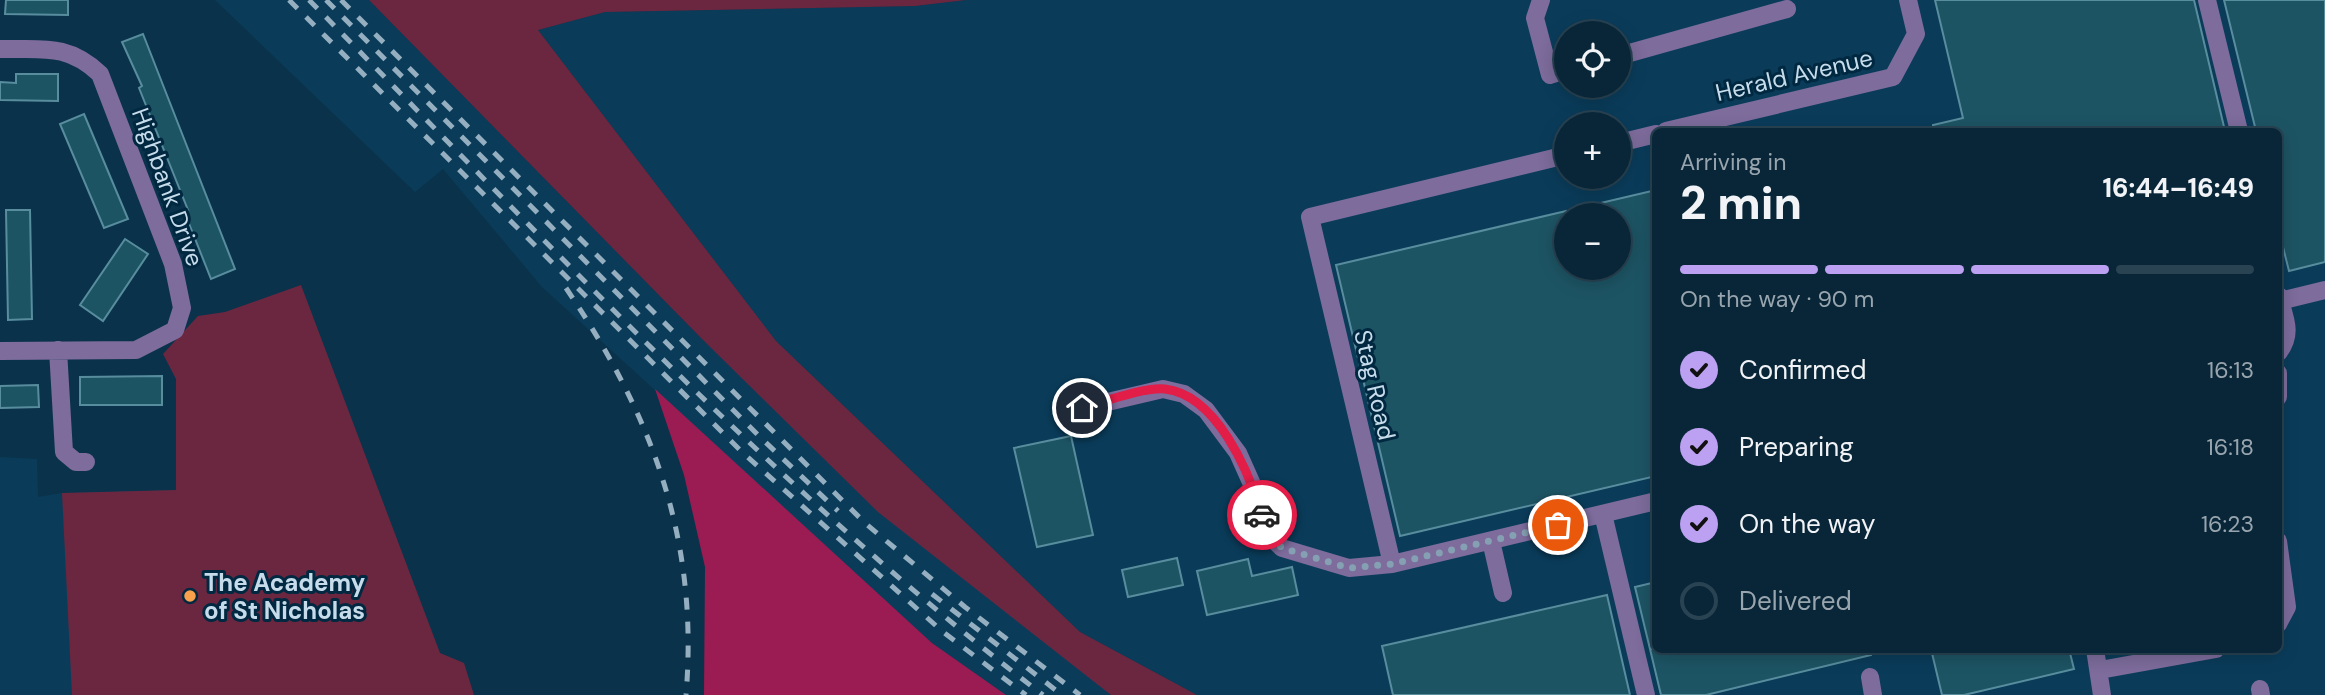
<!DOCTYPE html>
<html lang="en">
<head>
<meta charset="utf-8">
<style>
	:root { --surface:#082638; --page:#112e40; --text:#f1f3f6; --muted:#98a5ae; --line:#294353; --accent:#bca0f2 }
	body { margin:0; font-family:"DM Sans",sans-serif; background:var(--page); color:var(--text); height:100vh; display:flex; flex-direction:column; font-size:26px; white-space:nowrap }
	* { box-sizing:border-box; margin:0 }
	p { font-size:23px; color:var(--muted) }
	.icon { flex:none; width:38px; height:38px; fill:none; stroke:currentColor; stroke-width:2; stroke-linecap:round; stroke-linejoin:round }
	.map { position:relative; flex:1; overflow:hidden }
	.details { position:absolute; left:1652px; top:128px; width:630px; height:525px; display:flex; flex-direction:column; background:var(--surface); border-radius:10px; box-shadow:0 4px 18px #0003,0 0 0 2px var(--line) }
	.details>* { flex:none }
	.fabs { position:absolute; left:1554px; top:21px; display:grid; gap:14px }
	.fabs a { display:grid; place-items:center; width:77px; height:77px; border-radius:50%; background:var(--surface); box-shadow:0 4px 18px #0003,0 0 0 2px var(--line); font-size:35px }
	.pin { position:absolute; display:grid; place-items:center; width:60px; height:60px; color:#fff; margin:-30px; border:4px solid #fff; border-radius:50%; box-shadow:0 2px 7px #0007 }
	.courier { position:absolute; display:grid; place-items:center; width:70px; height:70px; margin:-35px; border:5px solid #e11d48; border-radius:50%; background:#fff; color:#222; box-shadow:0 2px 9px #0007 }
	.summary em { font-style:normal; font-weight:800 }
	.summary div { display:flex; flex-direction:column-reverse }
	.summary { display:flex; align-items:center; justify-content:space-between; height:119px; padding:0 28px }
	h1 { font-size:46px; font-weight:800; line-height:52px }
	.bar { display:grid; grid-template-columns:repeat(4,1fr); gap:10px 7px; align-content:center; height:84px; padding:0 28px }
	.bar i { height:9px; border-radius:5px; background:var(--line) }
	.bar .active { background:var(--accent) }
	.bar p { grid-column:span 4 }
	ol { padding:0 28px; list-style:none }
	li { display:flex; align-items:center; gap:21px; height:77px }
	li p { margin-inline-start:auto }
	li .icon { padding:7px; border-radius:50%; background:var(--accent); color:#111; stroke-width:4 }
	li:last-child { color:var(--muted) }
	li i { width:38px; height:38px; border:4px solid var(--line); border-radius:50% }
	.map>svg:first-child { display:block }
	.built { fill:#0a3c5a; fill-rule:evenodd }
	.green { fill:#6c2740 }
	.forest { fill:#9a1c53 }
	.building { fill:#1d5464; stroke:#588d9e; stroke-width:2 }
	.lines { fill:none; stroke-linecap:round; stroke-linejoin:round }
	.minor { stroke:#7d6c9c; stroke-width:18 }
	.rail { stroke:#95afc1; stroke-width:5; stroke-dasharray:12 12; stroke-linecap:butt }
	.done { stroke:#85a0b3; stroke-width:7; stroke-dasharray:0 12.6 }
	.route { stroke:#e11d48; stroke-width:9 }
	.poi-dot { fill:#f9a04d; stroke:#002840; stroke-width:2.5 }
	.labels { text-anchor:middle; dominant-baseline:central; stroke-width:6; stroke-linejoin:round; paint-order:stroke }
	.street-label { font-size:24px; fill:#c7dceb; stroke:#002840 }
	.poi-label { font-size:24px; font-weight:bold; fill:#c7dceb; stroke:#002840; text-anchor:start }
</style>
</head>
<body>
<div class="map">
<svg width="2325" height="695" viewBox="0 0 2325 695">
	<rect width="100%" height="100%" fill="#0a324b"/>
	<path class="built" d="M 215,0 L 369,0 L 702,339 L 1111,695 L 1006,695 L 932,643 L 542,287 L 443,169 L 415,192 Z
		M 966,0 L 2325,0 L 2325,695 L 1197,695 L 1080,632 L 776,341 L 538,30 L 605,12 L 915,6 ZM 1566,33 L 1619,33 L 1619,86 L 1566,86 ZM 1566,124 L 1619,124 L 1619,177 L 1566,177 ZM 1656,131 L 2278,131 L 2278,649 L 1656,649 ZM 1566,215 L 1619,215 L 1619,268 L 1566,268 Z
		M 0,457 L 37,459 L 38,497 L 62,493 L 176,490 L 417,695 L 0,695 Z"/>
	<path class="green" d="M 369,0 L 966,0 L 915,6 L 605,12 L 538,30 L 776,341 L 1080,632 L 1197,695 L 1111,695 L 878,512 L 702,339 Z
		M 301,285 L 440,653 L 464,663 L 474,695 L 72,695 L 62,493 L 176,490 L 176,379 L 163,354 L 198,316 L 225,312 Z"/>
	<path class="forest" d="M 655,389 L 932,643 L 1006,695 L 704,695 L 705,567 L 684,475 Z"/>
	<path class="building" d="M 6,0 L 68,0 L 68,15 L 5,14 Z
		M 1935,0 L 2194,0 L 2225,131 L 1933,131 L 1933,125 L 1963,118 Z
		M 2224,0 L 2325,0 L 2325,262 L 2289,271 L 2278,227 L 2278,131 L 2256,131 Z
		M 143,34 L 235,269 L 211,279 L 184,211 L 188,210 L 139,88 L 142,86 L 122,42 Z
		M 16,74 L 58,74 L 58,101 L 0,100 L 0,82 L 16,83 Z
		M 84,114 L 128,219 L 104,228 L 60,124 Z
		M 1656,190 L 1656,476 L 1400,536 L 1336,265 L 1566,211 L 1566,268 L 1619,268 L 1619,215 L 1576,215 L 1575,209 Z
		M 6,210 L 30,210 L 32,319 L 8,320 Z
		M 125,239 L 148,254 L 103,321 L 80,305 Z
		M 162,376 L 162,405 L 80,405 L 80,377 Z
		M 38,385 L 39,407 L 0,408 L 0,386 Z
		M 1071,436 L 1093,535 L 1037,547 L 1014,448 Z
		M 1177,558 L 1183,585 L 1128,597 L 1122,570 Z
		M 1248,559 L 1252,576 L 1292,567 L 1298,595 L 1207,615 L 1197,571 Z
		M 1656,582 L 1656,648 L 1650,649 L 1635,587 Z
		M 1607,595 L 1630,695 L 1393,695 L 1382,646 Z
		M 1650,649 L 1870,649 L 1871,655 L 1706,695 L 1661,695 Z
		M 1931,649 L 2069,649 L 2074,669 L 1964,695 L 1942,695 Z"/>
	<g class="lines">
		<path class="minor" d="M 1541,0 L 1535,18 L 1550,75 L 1566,70
			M 2207,0 L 2239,131
			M 0,49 C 42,50 67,43 100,74 L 173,264 L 182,308 L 175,330 L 136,350 L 0,351
			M 1619,56 L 1787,9
			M 1666,131 L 1893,77 L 1916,34 L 1908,0
			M 1619,143 L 1656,134
			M 2278,295 C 2284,316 2294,334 2278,353
			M 2280,301 L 2325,290
			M 58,350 L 64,452 L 76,462 L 86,462
			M 2278,373 L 2278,397
			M 1082,408 L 1163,389 L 1184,394 L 1206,410 L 1238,453 L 1251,482 L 1267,533 L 1282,548 L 1349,568 L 1392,564 L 1656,501
			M 1603,514 L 1646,695
			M 1491,541 L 1503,593
			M 2278,541 L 2287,607 L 2278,624
			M 1392,564 L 1310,217 L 1566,155
			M 2095,649 L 2102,695
			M 2100,670 L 2216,649
			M 1870,677 L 1873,695
			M 2260,689 L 2261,695"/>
		<path class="rail" d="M 289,0 L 743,453 L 943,632 L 1026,695
			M 309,0 C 546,240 775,490 1043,695
			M 326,0 L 760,437 L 838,511
			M 341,0 L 865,523 L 965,607 L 1080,695
			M 566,288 C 652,415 699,539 686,695
			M 932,594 L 1062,695"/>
	</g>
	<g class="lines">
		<path class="done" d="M 1262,515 L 1267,533 L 1282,548 L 1349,568 L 1392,564 L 1558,525"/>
		<path class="route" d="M 1082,408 C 1104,402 1144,387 1165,389 C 1217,395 1249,472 1262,515"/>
	</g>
	<circle class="poi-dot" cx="190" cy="596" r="7"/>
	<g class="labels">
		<g class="street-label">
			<text transform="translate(1794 75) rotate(-13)">Herald Avenue</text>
			<text transform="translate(168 187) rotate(70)">Highbank Drive</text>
			<text transform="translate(1375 385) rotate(77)">Stag Road</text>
		</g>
		<g class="poi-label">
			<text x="204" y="582">The Academy<tspan x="204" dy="28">of St Nicholas</tspan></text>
		</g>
	</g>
</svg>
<div class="fabs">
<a><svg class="icon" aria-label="locate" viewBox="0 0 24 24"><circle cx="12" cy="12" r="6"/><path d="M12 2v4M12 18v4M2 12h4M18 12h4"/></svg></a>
<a>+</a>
<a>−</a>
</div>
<div class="pin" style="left:1558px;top:525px;background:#ea580c"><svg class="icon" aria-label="bag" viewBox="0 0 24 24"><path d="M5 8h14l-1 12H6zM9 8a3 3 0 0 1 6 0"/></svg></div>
<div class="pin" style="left:1082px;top:408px;background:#1f2937"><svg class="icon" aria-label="home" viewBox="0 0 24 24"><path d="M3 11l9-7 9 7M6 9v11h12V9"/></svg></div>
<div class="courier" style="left:1262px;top:515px"><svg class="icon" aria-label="car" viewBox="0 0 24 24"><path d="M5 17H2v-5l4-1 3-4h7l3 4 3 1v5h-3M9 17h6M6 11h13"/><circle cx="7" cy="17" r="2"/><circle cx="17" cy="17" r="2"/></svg></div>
<section class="details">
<div class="summary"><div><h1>2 min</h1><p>Arriving in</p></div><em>16:44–16:49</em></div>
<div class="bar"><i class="active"></i><i class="active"></i><i class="active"></i><i></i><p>On the way · 90 m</p></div>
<ol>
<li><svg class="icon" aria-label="check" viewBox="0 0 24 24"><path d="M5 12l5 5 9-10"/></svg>Confirmed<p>16:13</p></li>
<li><svg class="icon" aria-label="check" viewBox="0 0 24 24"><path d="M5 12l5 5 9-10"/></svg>Preparing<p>16:18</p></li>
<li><svg class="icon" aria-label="check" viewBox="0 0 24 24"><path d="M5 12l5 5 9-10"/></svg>On the way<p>16:23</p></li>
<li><i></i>Delivered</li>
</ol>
</section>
</div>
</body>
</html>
